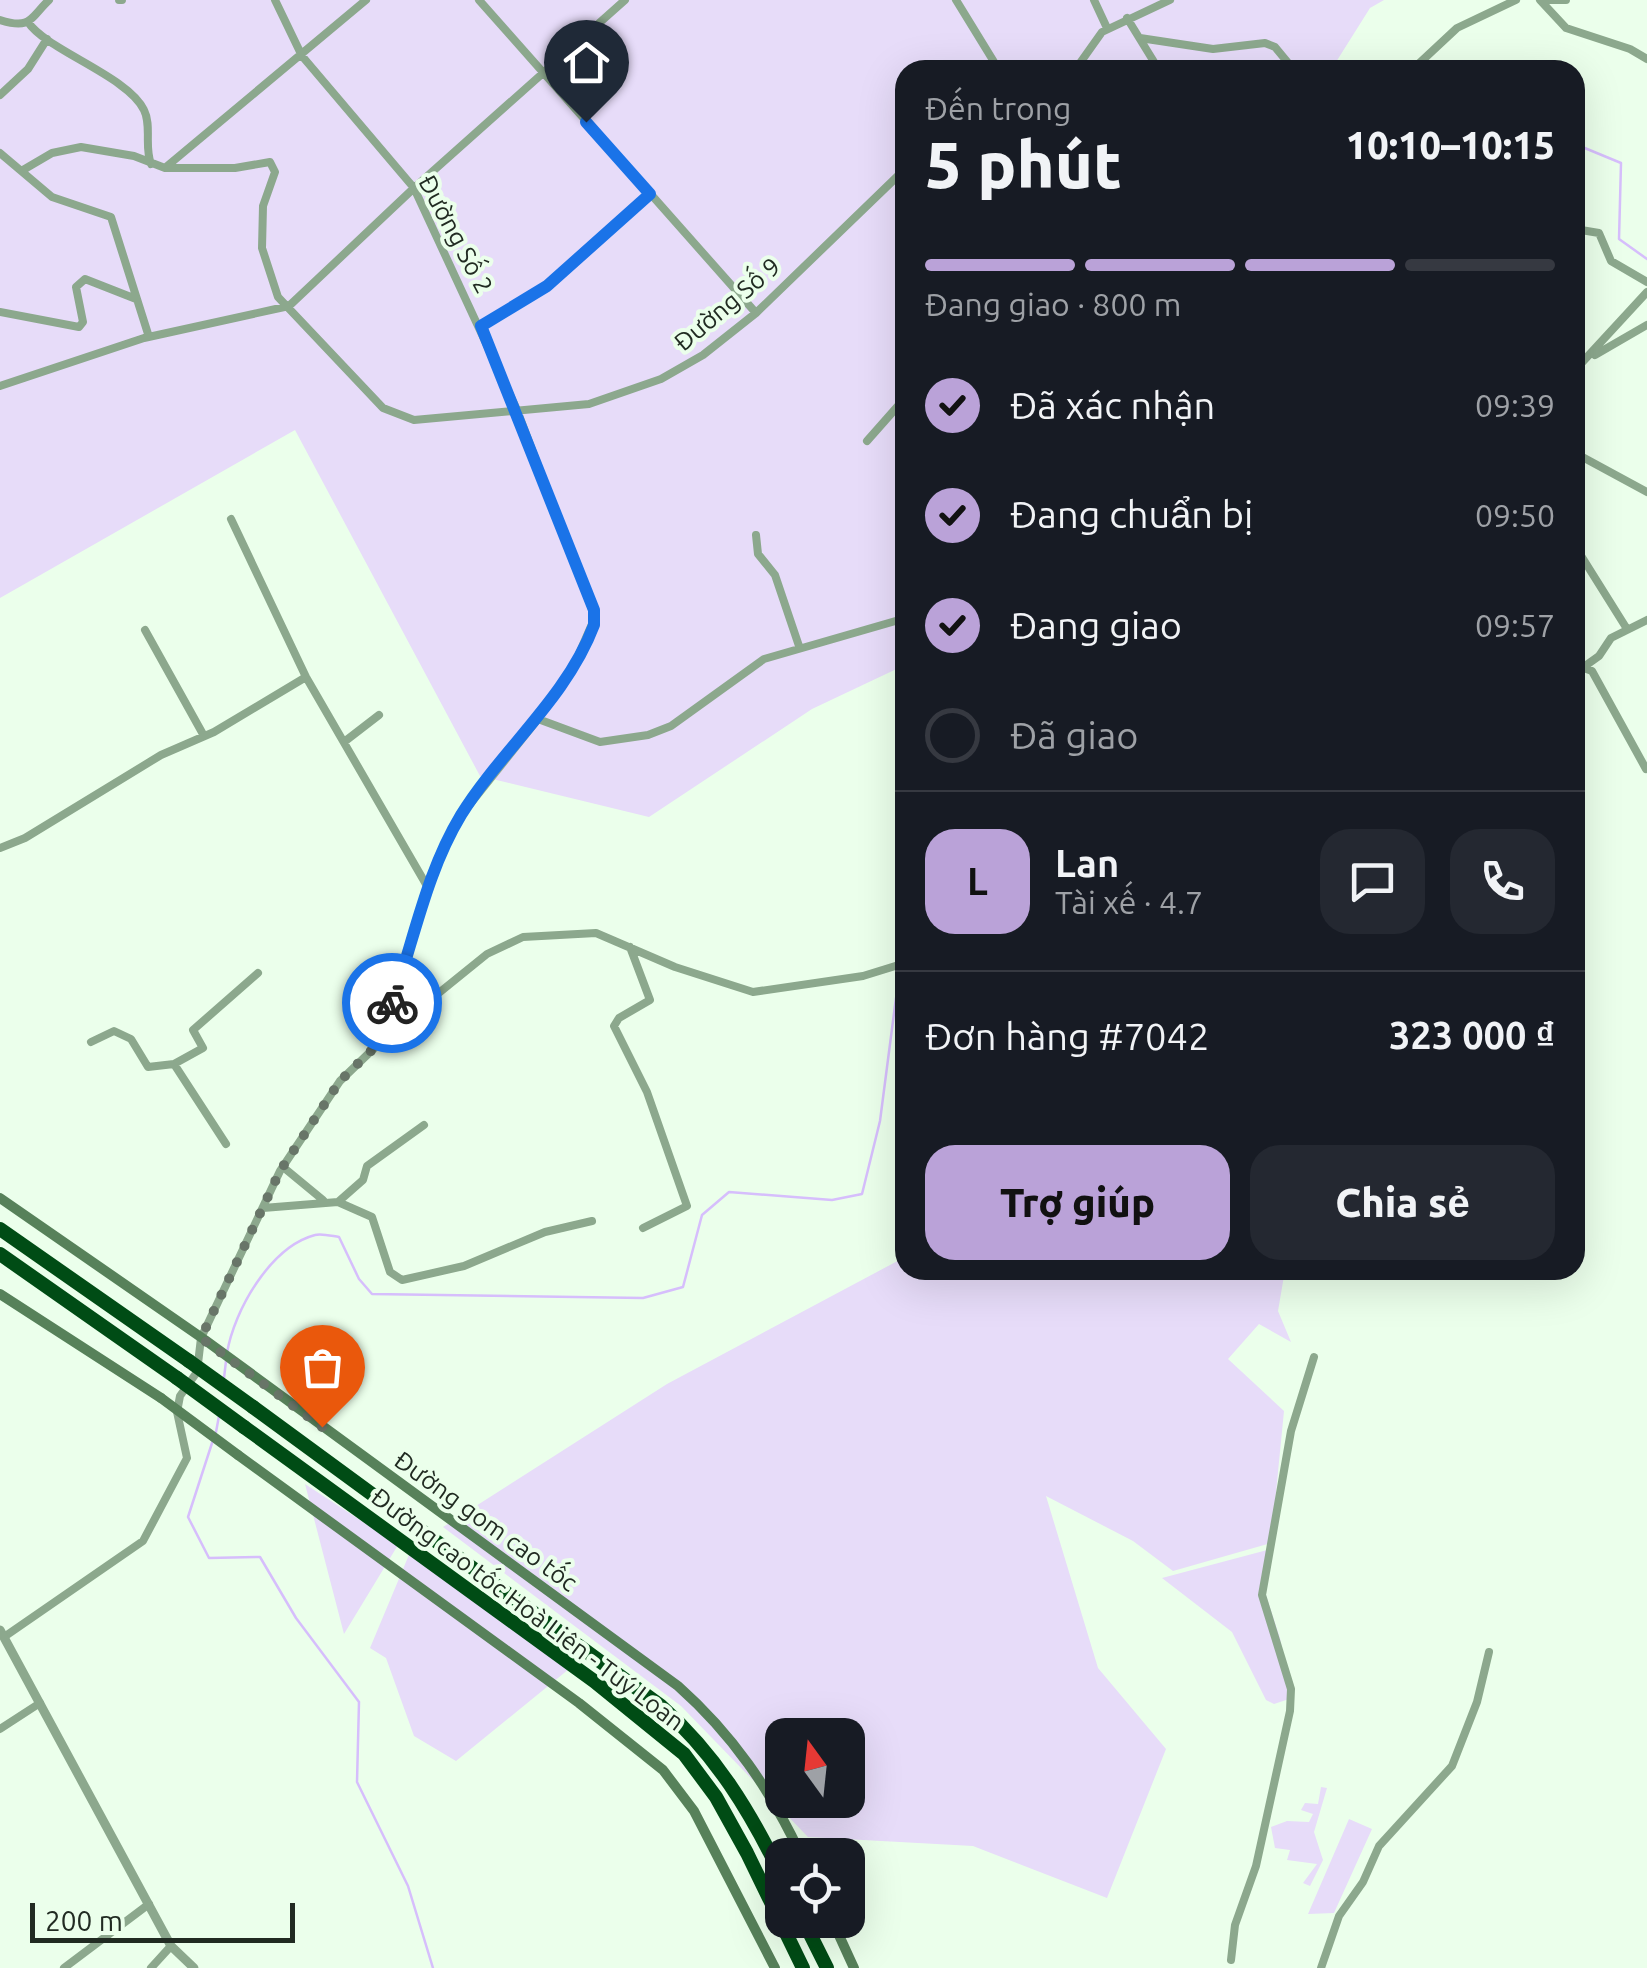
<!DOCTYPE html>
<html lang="vi">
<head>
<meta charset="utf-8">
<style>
	:root { --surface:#171b24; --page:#242831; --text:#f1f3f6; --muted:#9ea1a6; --line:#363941; --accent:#baa2d8 }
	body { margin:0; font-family:Ubuntu,sans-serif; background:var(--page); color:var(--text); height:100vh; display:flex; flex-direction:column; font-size:38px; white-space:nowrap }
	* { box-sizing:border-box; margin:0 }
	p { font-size:32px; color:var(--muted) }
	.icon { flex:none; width:55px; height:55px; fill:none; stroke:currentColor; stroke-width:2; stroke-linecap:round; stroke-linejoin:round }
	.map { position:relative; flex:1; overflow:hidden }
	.details { position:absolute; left:895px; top:60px; width:690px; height:1220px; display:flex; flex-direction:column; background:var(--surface); border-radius:30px; box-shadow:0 10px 40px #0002 }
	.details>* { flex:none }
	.needle { width:65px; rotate:345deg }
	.controls { position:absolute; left:765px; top:1718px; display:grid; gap:20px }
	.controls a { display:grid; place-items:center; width:100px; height:100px; border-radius:20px; background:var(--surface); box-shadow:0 10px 40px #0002; font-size:50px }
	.scale { position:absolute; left:30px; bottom:25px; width:265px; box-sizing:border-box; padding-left:10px; border:5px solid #212b22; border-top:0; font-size:28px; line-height:35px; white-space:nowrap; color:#212b22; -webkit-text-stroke:8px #ebffeb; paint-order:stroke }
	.pin { position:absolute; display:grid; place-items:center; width:85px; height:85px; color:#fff; margin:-102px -42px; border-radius:50% 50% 50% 0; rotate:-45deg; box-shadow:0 0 10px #0007 }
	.pin .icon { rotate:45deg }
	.courier { position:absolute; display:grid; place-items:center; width:100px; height:100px; margin:-50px; border:8px solid #1a73e8; border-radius:50%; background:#fff; color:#222; box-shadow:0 2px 12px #0007 }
	.summary em { font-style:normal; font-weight:800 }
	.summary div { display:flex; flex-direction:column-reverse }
	.summary { display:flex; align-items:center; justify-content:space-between; height:170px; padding:0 30px }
	h1 { font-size:65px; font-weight:800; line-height:75px }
	.bar { display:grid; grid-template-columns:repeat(4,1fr); gap:15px 10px; align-content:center; height:120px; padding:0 30px }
	.bar i { height:12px; border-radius:8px; background:var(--line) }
	.bar .active { background:var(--accent) }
	.bar p { grid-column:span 4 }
	.line { display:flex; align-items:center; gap:25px; padding:0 30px; border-top:2px solid var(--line) }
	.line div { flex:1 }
	.round { display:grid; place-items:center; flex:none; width:105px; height:105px; border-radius:30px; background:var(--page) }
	ol { padding:0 30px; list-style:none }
	li { display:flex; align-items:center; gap:30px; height:110px }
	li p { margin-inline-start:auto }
	li .icon { padding:10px; border-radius:50%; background:var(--accent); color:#111; stroke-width:4 }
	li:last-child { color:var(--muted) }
	li i { width:55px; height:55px; border:5px solid var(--line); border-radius:50% }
	.primary-button { display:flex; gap:20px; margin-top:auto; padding:20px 30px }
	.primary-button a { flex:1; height:115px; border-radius:30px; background:var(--accent); color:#111; font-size:40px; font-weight:800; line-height:115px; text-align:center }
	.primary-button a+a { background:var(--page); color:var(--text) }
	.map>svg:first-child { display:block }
	.green { fill:#e7dcf9; fill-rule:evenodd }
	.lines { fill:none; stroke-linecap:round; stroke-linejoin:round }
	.stream { stroke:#d6befc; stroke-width:2.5 }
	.minor { stroke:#8ca88d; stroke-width:8 }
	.tertiary { stroke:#8ca88d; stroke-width:9 }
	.secondary { stroke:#57815a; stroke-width:10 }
	.motorway { stroke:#004c15; stroke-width:14 }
	.secondary-bridge { stroke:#57815a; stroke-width:10 }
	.motorway-bridge { stroke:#004c15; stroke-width:14 }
	.done { stroke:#687568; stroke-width:10; stroke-dasharray:0 18 }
	.route { stroke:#1a73e8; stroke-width:12 }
	.labels { text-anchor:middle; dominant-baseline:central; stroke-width:8; stroke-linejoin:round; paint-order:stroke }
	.street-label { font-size:25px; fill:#212b22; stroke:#ebffeb }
</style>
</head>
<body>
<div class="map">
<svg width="1647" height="1968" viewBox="0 0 1647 1968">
	<rect width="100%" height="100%" fill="#ebffeb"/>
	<path class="green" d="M 0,0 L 1384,0 L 1370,8 L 1331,70 L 905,70 L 905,665 L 812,709 L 649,817 L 480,776 L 295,430 L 0,598 Z
		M 905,1257 L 905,1270 L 1285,1270 L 1278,1311 L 1291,1342 L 1259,1324 L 1228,1359 L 1284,1411 L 1271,1543 L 1173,1571 L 1133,1541 L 1046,1496 L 1098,1668 L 1166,1749 L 1107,1898 L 973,1846 L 808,1837 L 681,1706 L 443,1527 L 667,1384 ZM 782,1735 L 848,1735 L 848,1800 L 782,1800 Z
		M 305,1484 L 398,1545 L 344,1634 Z
		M 1271,1549 L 1262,1583 L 1280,1638 L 1292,1698 L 1274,1704 L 1266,1700 L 1232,1632 L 1162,1578 Z
		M 411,1550 L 569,1669 L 456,1761 L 414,1736 L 386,1658 L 370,1648 Z
		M 1321,1787 L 1327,1788 L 1314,1832 L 1323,1860 L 1310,1886 L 1303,1883 L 1317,1864 L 1287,1860 L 1290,1850 L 1275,1848 L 1271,1827 L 1287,1821 L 1309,1822 L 1313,1814 L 1301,1810 L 1305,1803 L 1318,1804 Z
		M 1349,1819 L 1372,1829 L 1334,1913 L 1308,1914 Z"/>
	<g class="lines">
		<path class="stream" d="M 1575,144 L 1621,163 L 1619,239 L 1647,259
			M 227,1353 C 234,1311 270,1247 315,1235 C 321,1233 332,1236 339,1237 L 359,1279 L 372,1294 L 643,1298 L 683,1287 L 702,1215 L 729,1192 L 832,1200 L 862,1194 L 880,1121 L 896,998 L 905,990
			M 224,1378 L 226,1361
			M 216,1432 L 219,1416
			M 213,1440 L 188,1517 L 209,1558 L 260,1557 L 296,1618 L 359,1702 L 357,1782 L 408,1886 L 433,1968"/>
		<path class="minor" d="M 119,0 L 122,0
			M 275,0 L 302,56 L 414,188 L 517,410 L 595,617 L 575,663 L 538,719 L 463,813 L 442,850 L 377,1042
			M 479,0 L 756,313
			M 956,0 L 999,70
			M 1094,0 L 1107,28
			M 1540,0 L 1566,28 L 1630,49 L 1647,59
			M 1542,0 L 1566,0
			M 1127,18 L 1159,70
			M 0,20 C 31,30 30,18 49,0
			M 28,22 C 46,50 128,76 144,110 C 152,126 144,146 151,164
			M 1140,38 L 1213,49 L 1265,43 L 1275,47 L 1294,70
			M 1075,70 L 1102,32 L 1170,0
			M 1412,70 L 1457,28 L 1516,0
			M 0,95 L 28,69 L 47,39
			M 0,153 L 52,197 L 111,217 L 149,337
			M 166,167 L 366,0
			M 23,170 L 52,153 L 81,147 L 134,156 L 165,168 L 235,168 L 270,162 L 275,172 L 263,206 L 262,248 L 278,297 L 383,408 L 414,420 L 589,404 L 661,379 L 703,355 L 756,313 L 905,169
			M 1575,229 L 1599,233 L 1611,261 L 1647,282
			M 0,312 L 79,327 L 83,322 L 76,287 L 85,279 L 136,299
			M 481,326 L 547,286 L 650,194
			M 1595,355 L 1647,325
			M 1576,369 L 1647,292
			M 0,386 L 144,338 L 289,306 L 414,188 L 625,0
			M 867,441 L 905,398
			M 1575,453 L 1647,492
			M 904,487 L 905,486
			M 231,519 L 306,677 L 427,886
			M 756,535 L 758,554 L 775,575 L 799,646
			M 1575,546 L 1627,629
			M 145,630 L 204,736
			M 1575,665 L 1592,671 L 1646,769
			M 1585,666 L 1599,656 L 1611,638 L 1647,620
			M 538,719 L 600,742 L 648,735 L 671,726 L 764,659 L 899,620 L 905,615
			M 344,742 L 379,715
			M 0,848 L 25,838 L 161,755 L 214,732 L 306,677
			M 630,947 L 650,1000 L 619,1018 L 614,1026 L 647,1092 L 687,1206 L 643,1228
			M 91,1042 L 114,1031 L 131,1039 L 148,1067 L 174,1064 L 203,1048 L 193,1030 L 258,973
			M 174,1064 L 226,1144
			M 283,1167 L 323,1200
			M 338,1202 L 372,1217 L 390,1272 L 402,1280 L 464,1266 L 545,1232 L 592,1221
			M 263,1208 L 338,1202 L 363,1180 L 367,1166 L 424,1125
			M 4,1637 L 143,1541 L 187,1458 L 177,1412 L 180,1396 L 197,1372 L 201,1338 L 280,1171 L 340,1081 L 393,1030 L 487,954 L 523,937 L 596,933 L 675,967 L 753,992 L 863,976 L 905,963
			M 0,1729 L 40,1703
			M 1231,1960 L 1235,1925 L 1256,1866 L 1290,1711 L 1291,1689 L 1262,1595 L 1291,1431 L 1314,1357
			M 64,1968 L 149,1904
			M 151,1968 L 171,1946
			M 1321,1968 L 1339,1916 L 1363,1882 L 1379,1846 L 1452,1766 L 1477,1702 L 1489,1652"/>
		<path class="tertiary" d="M 0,1630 L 171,1946 L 194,1968"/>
		<path class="secondary" d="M 0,1198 L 205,1340 L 678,1686 C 732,1734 770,1789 801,1855
			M 0,1294 L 161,1398
			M 238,1455 L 579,1703 L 663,1770 L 694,1811 L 775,1968
			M 832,1920 L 854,1968"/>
		<path class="motorway" d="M 0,1229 L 189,1361
			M 0,1254 L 177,1378
			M 253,1407 L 661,1706 C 716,1755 750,1811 782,1877
			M 244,1427 L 594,1681 L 684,1754 L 716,1797 L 747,1853 L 803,1968
			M 803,1920 L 827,1968"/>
		<path class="secondary-bridge" d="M 161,1398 L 238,1455"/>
		<path class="motorway-bridge" d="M 189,1361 L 253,1407
			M 177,1378 L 244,1427"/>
	</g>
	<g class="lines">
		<path class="done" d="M 322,1427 L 201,1338 L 280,1171 L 340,1081 L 376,1046 L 392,1003"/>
		<path class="route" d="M 392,1003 C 414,940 426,873 461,815 C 502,749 566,699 594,625 L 594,610 L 481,326 L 547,286 L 650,194 L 586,122"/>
	</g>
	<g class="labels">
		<g class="street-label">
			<text transform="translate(456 234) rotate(62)">Đường Số 2</text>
			<text transform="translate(727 304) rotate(-40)">Đường Số 9</text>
			<text transform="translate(486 1521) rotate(36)">Đường gom cao tốc</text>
			<text transform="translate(528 1609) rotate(37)">Đường cao tốc Hoà Liên - Tuý Loan</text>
		</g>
	</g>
</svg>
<div class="controls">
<a><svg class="needle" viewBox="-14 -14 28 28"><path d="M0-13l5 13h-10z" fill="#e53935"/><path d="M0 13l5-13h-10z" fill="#9ea1a6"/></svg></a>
<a><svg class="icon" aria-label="locate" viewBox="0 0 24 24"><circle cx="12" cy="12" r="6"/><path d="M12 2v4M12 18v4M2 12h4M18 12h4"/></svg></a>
</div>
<div class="scale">200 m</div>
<div class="pin" style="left:322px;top:1427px;background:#ea580c"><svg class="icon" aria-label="bag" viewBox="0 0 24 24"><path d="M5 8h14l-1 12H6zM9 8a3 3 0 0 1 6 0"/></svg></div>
<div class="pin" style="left:586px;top:122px;background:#1f2937"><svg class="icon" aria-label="home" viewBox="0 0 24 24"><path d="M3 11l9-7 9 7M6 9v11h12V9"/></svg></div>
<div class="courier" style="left:392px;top:1003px"><svg class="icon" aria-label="bike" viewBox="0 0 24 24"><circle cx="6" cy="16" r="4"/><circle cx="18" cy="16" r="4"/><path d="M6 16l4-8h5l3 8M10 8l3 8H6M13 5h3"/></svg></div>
<section class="details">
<div class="summary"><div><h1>5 phút</h1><p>Đến trong</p></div><em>10:10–10:15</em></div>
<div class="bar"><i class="active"></i><i class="active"></i><i class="active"></i><i></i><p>Đang giao · 800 m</p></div>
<ol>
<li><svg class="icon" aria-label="check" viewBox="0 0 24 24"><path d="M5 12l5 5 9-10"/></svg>Đã xác nhận<p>09:39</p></li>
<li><svg class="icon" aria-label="check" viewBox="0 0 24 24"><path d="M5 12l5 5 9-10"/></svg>Đang chuẩn bị<p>09:50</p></li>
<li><svg class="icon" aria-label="check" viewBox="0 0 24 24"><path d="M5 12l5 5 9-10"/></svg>Đang giao<p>09:57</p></li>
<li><i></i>Đã giao</li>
</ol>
<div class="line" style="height:180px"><b class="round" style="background:var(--accent);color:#111">L</b><div><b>Lan</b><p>Tài xế · 4.7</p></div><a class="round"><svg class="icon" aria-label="chat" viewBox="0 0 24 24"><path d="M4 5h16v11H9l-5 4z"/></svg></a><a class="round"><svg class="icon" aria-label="phone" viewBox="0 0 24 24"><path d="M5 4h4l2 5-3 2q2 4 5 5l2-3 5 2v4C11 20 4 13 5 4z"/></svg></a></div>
<div class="line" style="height:130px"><div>Đơn hàng #7042</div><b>323 000 ₫</b></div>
<div class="primary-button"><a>Trợ giúp</a><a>Chia sẻ</a></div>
</section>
</div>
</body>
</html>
